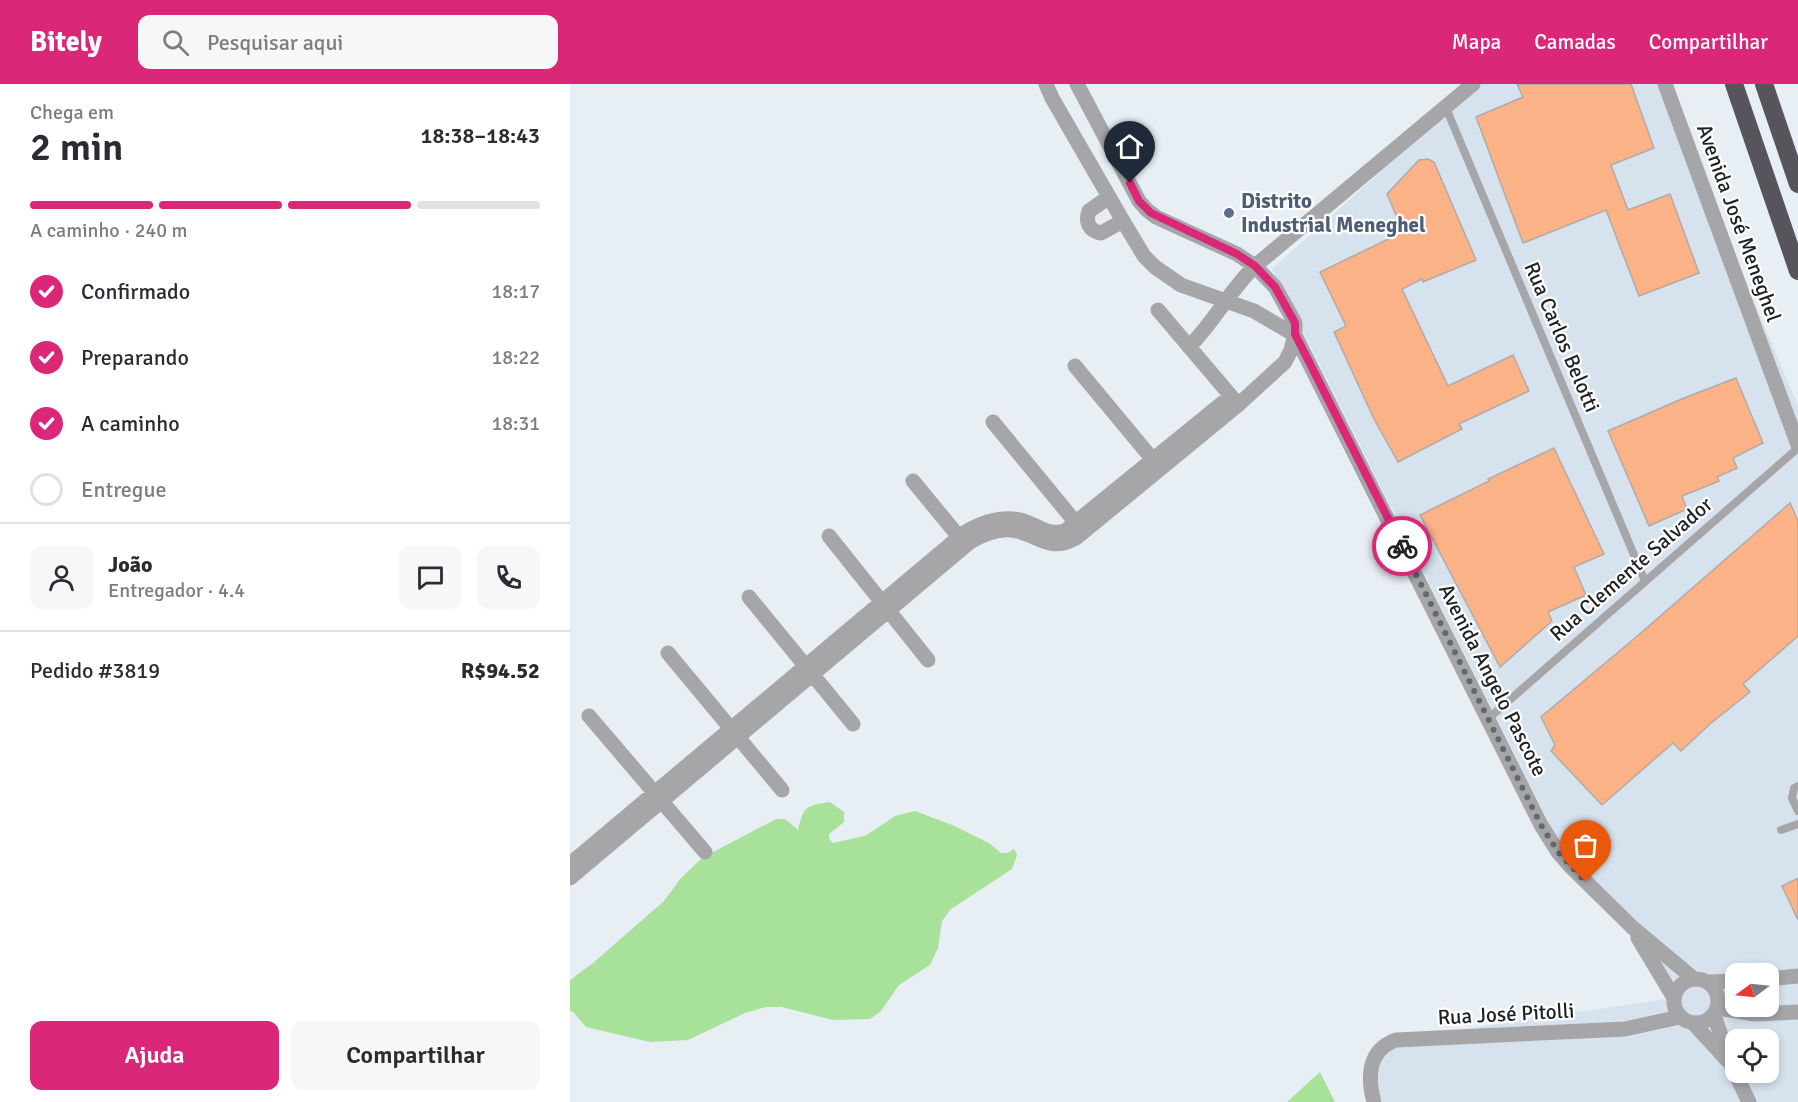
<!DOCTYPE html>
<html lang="pt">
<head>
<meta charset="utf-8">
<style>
	:root { --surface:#fff; --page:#f7f7f7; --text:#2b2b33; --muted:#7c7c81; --line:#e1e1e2; --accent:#db2777 }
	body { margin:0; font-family:Signika,sans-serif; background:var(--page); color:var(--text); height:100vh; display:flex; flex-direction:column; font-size:22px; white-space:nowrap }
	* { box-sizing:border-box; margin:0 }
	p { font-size:20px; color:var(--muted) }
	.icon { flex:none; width:33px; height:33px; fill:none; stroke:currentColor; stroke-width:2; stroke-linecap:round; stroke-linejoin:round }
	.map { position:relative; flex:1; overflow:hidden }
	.side { display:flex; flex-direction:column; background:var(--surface); width:570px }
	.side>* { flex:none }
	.needle { width:39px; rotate:255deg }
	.buttons { position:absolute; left:1155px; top:879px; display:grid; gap:12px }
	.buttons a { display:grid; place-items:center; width:54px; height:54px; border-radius:12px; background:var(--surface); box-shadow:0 3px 9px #0003; font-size:30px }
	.pin { position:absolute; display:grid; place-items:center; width:51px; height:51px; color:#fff; margin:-62px -26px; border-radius:50% 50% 50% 0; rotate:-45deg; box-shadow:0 0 6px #0007 }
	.pin .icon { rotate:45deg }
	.courier { position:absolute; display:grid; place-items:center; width:60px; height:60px; margin:-30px; border:4px solid #db2777; border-radius:50%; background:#fff; color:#222; box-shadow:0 2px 8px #0007 }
	.overview em { font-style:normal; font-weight:600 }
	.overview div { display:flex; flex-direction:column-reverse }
	.overview { display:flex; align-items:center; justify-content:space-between; height:102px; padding:0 30px }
	h1 { font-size:39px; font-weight:600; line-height:45px }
	.bar { display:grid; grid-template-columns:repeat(4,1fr); gap:9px 6px; align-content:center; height:72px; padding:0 30px }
	.bar i { height:8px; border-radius:4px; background:var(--line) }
	.bar .selected { background:var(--accent) }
	.bar p { grid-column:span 4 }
	.line { display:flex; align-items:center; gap:15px; padding:0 30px; border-top:2px solid var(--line) }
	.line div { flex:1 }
	.round { display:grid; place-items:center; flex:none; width:63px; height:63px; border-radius:12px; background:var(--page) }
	ol { padding:0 30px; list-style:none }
	li { display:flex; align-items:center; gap:18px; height:66px }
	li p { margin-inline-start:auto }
	li .icon { padding:6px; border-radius:50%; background:var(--accent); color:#fff; stroke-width:4 }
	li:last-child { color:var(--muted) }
	li i { width:33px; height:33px; border:3px solid var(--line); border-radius:50% }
	.button { display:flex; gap:12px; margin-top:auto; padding:12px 30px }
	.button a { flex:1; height:69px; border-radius:12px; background:var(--accent); color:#fff; font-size:24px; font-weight:600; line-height:69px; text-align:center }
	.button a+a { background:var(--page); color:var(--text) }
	header { display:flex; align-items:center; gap:36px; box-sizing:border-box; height:84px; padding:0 30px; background:var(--accent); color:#fff }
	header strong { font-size:28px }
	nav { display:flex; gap:33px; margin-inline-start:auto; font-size:21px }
	.search { width:420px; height:54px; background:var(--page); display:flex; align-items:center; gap:15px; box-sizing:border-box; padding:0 21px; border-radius:12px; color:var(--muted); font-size:22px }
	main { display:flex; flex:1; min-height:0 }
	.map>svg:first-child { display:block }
	.built { fill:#d6e3ee; fill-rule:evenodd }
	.green { fill:#a8e199 }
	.building { fill:#fbb287; stroke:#b1aaa6; stroke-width:1.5 }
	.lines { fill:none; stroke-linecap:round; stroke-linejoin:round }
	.service { stroke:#a6a5a8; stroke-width:8 }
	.minor { stroke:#a6a5a8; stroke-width:15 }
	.motorway { stroke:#57555b; stroke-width:18 }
	.done { stroke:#64696c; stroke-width:6; stroke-dasharray:0 10.8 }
	.route { stroke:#db2777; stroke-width:8 }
	.service-dot { fill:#5c6f8a; stroke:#fff; stroke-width:2 }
	.labels { text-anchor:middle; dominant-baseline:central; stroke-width:4.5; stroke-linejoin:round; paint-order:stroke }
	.service-label { font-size:21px; font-weight:bold; fill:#4e5e75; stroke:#fff; text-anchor:start }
	.street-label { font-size:21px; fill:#1e2123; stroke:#fff }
</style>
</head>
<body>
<header>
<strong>Bitely</strong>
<div class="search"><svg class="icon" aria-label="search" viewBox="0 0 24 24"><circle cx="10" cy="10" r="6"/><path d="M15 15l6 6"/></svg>Pesquisar aqui</div>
<nav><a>Mapa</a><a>Camadas</a><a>Compartilhar</a></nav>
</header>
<main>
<section class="side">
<div class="overview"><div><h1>2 min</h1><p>Chega em</p></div><em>18:38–18:43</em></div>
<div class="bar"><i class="selected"></i><i class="selected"></i><i class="selected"></i><i></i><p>A caminho · 240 m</p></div>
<ol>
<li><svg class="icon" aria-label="check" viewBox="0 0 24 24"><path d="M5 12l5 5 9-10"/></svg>Confirmado<p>18:17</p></li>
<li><svg class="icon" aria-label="check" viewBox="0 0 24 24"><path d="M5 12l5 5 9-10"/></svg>Preparando<p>18:22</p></li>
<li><svg class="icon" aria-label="check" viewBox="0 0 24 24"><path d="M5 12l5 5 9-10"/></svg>A caminho<p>18:31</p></li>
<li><i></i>Entregue</li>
</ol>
<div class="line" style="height:108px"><a class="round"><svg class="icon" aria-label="person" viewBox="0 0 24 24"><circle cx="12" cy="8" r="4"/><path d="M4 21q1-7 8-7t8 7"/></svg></a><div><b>João</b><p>Entregador · 4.4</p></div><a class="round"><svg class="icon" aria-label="chat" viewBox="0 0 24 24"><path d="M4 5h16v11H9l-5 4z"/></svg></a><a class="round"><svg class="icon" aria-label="phone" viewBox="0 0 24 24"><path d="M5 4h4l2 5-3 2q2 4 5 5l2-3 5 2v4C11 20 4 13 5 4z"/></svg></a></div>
<div class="line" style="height:78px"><div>Pedido #3819</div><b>R$94.52</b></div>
<div class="button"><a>Ajuda</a><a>Compartilhar</a></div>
</section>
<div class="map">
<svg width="1228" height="1018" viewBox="0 0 1228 1018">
	<rect width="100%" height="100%" fill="#e7eef4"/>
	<path class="built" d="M 909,0 L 1093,0 L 1228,322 L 1228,1018 L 813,1018 L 805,1002 L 814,963 L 839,953 L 1103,914 L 1062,843 L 1001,783 L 702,185 ZM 1166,890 L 1198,890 L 1198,922 L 1166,922 ZM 1166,956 L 1198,956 L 1198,988 L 1166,988 Z"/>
	<path class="green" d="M 260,718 L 274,728 L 274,738 L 259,750 L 259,755 L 263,759 L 295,752 L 325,732 L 345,727 L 382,741 L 419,759 L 431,769 L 438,769 L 444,765 L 447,771 L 442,785 L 381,825 L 372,837 L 368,864 L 360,881 L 329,901 L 311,927 L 300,935 L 263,936 L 212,923 L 196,923 L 175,929 L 118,956 L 80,958 L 16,943 L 3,928 L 0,927 L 0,896 L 23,879 L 94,817 L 111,794 L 132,774 L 206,735 L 215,735 L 228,746 C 234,721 236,722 260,718 Z
		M 750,988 L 765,1018 L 717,1018 Z"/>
	<path class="building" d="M 947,0 L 1061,0 L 1084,64 L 1041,81 L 1058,126 L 1100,110 L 1129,189 L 1069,212 L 1036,126 L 953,159 L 906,33 L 953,13 Z
		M 858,75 L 864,78 L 906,176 L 853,198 L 852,195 L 832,205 L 878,302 L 943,271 L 959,307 L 889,340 L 892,345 L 828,378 L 804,335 L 764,248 L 776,242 L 750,188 L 833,148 L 817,110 L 849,76 Z
		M 1166,294 L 1193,359 L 1163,374 L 1167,384 L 1147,393 L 1149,397 L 1112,412 L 1117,425 L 1079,442 L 1038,347 L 1114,314 Z
		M 984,364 L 1034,470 L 1004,483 L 1016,511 L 978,528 L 982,537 L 930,583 L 850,431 L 919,397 L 918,395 Z
		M 1220,419 L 1228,437 L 1228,552 L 1173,600 L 1180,608 L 1140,640 L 1111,667 L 1103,659 L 1032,721 L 981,667 L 985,661 L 971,633 L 1065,554 Z
		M 1228,794 L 1228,836 L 1212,802 Z"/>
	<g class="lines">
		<path class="service" d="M 876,24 L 1075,497
			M 919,634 L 1228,364
			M 1228,702 L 1224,704 L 1222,714 L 1228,727
			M 1211,746 L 1228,740"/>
		<path class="minor" d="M 476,0 L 482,14 L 553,137 L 574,172 L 585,183 L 611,201 L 684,227 L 725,251
			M 507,0 L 569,117 L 577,126 L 586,133 L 667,170 L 685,182 L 705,203 L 725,239 L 725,251 L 971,741 L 988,768 L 1001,783 L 1062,843 L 1124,895
			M 1095,0 L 1228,361
			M 539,113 L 519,127 C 515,138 519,147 531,149 L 553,137
			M 588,226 L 666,318
			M 619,263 C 644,238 660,206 685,182 L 903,0
			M 505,282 L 589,383
			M 423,338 L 511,445
			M 343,397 L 394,459
			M 259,452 L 358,576
			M 179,513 L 283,640
			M 98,569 L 212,706
			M 19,632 L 135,768
			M 0,780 L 394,449 C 412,438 433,431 454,437 C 469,442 478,452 495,447 L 661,312
			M 0,794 L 400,458 C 415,449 434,442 451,448 C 473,455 481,467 506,454 L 668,321 L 715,278 L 721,266 L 725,251
			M 1068,854 L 1104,914
			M1104 917a22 22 0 1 1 44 0a22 22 0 1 1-44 0Z
			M 1198,895 L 1228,892
			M 1138,898 L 1166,897
			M 1148,924 L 1185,930 L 1228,928
			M 1144,931 L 1161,981 L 1179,1018
			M 1124,940 L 1157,976
			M 804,1018 C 797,993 798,966 826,956 L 1055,945 L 1110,933"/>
		<path class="motorway" d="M 1164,0 L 1228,187
			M 1194,0 L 1228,100"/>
	</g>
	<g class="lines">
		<path class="done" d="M 832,462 L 971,741 L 988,768 L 1016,798"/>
		<path class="route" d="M 560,99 L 569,117 L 581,129 L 667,170 L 685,182 L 705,203 L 725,239 L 725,250 L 832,462"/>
	</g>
	<circle class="service-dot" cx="659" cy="129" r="6"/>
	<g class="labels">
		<g class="service-label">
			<text x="671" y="117">Distrito<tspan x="671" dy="24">Industrial Meneghel</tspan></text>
		</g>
		<g class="street-label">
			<text transform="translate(1169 139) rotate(70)">Avenida José Meneghel</text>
			<text transform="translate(992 253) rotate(67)">Rua Carlos Belotti</text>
			<text transform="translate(1061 485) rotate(-41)">Rua Clemente Salvador</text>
			<text transform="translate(923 596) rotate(63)">Avenida Angelo Pascote</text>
			<text transform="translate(936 930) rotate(-3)">Rua José Pitolli</text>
		</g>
	</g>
</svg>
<div class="buttons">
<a><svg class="needle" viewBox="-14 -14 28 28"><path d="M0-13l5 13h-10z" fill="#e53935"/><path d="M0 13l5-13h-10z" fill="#7c7c81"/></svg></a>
<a><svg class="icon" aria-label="locate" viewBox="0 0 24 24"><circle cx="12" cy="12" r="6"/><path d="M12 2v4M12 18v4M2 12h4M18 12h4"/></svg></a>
</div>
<div class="pin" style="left:1016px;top:798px;background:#ea580c"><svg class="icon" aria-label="bag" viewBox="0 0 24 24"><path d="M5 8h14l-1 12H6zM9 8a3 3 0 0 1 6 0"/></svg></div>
<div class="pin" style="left:560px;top:99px;background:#1f2937"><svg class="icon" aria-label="home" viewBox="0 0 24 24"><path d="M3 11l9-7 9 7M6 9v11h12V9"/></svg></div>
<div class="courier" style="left:832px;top:462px"><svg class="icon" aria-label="bike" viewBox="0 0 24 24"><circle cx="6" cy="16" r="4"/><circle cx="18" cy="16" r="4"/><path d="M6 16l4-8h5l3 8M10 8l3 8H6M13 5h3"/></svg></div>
</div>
</main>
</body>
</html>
